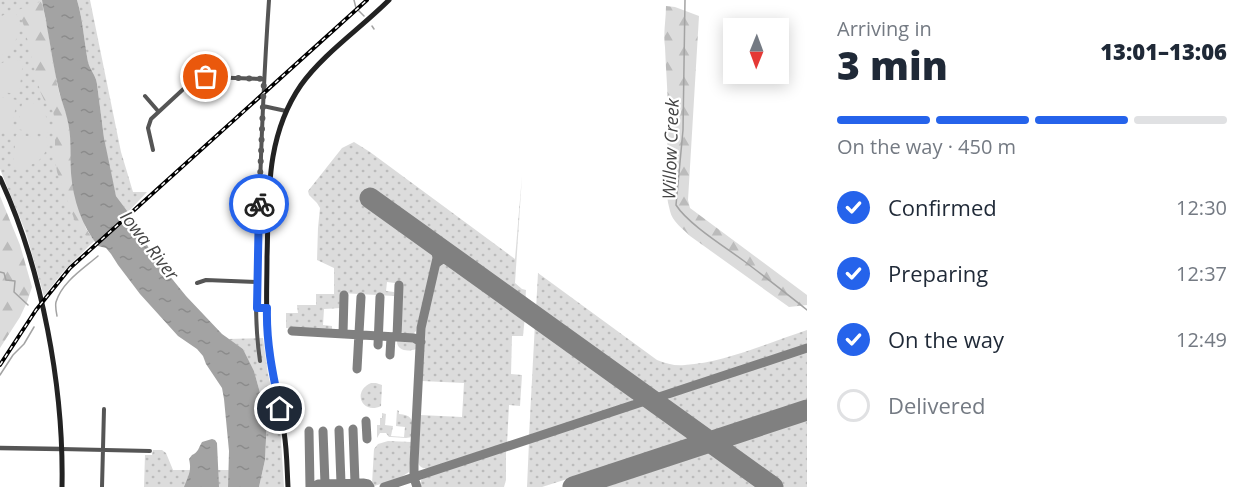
<!DOCTYPE html>
<html lang="en">
<head>
<meta charset="utf-8">
<style>
	:root { --surface:#fff; --page:#f6f6f7; --text:#1f2937; --muted:#747a83; --line:#e0e1e3; --accent:#2563eb }
	body { margin:0; font-family:"Open Sans",sans-serif; background:var(--page); color:var(--text); height:100vh; display:flex; flex-direction:column; font-size:22px; white-space:nowrap }
	* { box-sizing:border-box; margin:0 }
	p { font-size:20px; color:var(--muted) }
	.icon { flex:none; width:33px; height:33px; fill:none; stroke:currentColor; stroke-width:2; stroke-linecap:round; stroke-linejoin:round }
	.map { position:relative; flex:1; overflow:hidden }
	.drawer { display:flex; flex-direction:column; background:var(--surface); width:450px }
	.drawer>* { flex:none }
	.needle { width:39px; rotate:181deg }
	.tools { position:absolute; left:723px; top:18px; display:grid; gap:12px }
	.tools a { display:grid; place-items:center; width:66px; height:66px; border-radius:0px; background:var(--surface); box-shadow:0 3px 15px #0003; font-size:30px }
	.pin { position:absolute; display:grid; place-items:center; width:51px; height:51px; color:#fff; margin:-26px; border:3px solid #fff; border-radius:50%; box-shadow:0 2px 6px #0007 }
	.courier { position:absolute; display:grid; place-items:center; width:60px; height:60px; margin:-30px; border:4px solid #2563eb; border-radius:50%; background:#fff; color:#222; box-shadow:0 2px 8px #0007 }
	.headline em { font-style:normal; font-weight:800 }
	.headline div { display:flex; flex-direction:column-reverse }
	.headline { display:flex; align-items:center; justify-content:space-between; height:102px; padding:0 30px }
	h1 { font-size:39px; font-weight:800; line-height:45px }
	.bar { display:grid; grid-template-columns:repeat(4,1fr); gap:9px 6px; align-content:center; height:72px; padding:0 30px }
	.bar i { height:8px; border-radius:4px; background:var(--line) }
	.bar .current { background:var(--accent) }
	.bar p { grid-column:span 4 }
	ol { padding:0 30px; list-style:none }
	li { display:flex; align-items:center; gap:18px; height:66px }
	li p { margin-inline-start:auto }
	li .icon { padding:6px; border-radius:50%; background:var(--accent); color:#fff; stroke-width:4 }
	li:last-child { color:var(--muted) }
	li i { width:33px; height:33px; border:3px solid var(--line); border-radius:50% }
	main { display:flex; flex:1; min-height:0 }
	.map>svg:first-child { display:block }
	.grass { fill:url(#grass-dots) }
	.forest { fill:url(#forest-firs) }
	.pitch { fill:#dcdcdc }
	.water { fill:url(#water-ripples) }
	.lines { fill:none; stroke-linecap:round; stroke-linejoin:round }
	.stream { stroke:#a3a3a3; stroke-width:1.5 }
	.taxiway { stroke:#808080; stroke-width:9 }
	.runway { stroke:#808080; stroke-width:21 }
	.minor { stroke:#555; stroke-width:4 }
	.tertiary { stroke:#555; stroke-width:4.5 }
	.secondary { stroke:#222; stroke-width:5 }
	.rail-casing { stroke:#000; stroke-width:4 }
	.rail { stroke:#fff; stroke-width:1.5; stroke-dasharray:4.5; stroke-linecap:butt }
	.done { stroke:#595959; stroke-width:6; stroke-dasharray:0 10.8 }
	.route { stroke:#2563eb; stroke-width:8 }
	.labels { text-anchor:middle; dominant-baseline:central; stroke-width:4.5; stroke-linejoin:round; paint-order:stroke }
	.water-label { font-size:18px; font-style:italic; fill:#444; stroke:#fff }
</style>
</head>
<body>
<main>
<div class="map">
<svg width="807" height="487" viewBox="0 0 807 487">
	<defs>
		<pattern id="grass-dots" width="8" height="8" patternUnits="userSpaceOnUse" patternTransform="scale(1.5)"><rect width="8" height="8" fill="#dcdcdc"/><path d="M2 2h.1M6 6h.1" fill="none" stroke="#bbb" stroke-width="1.8" stroke-linecap="round"/></pattern>
		<pattern id="forest-firs" width="22" height="20" patternUnits="userSpaceOnUse" patternTransform="scale(1.5)"><rect width="22" height="20" fill="#dcdcdc"/><path d="M5 1l3.5 6h-7zM16 11l3.5 6h-7z" fill="#bbb"/></pattern>
		<pattern id="water-ripples" width="26" height="14" patternUnits="userSpaceOnUse" patternTransform="scale(1.5)"><rect width="26" height="14" fill="#a3a3a3"/><path d="M2 4q2-2 4 0t4 0M15 11q2-2 4 0t4 0" fill="none" stroke="#8b8b8b"/></pattern>
	</defs>
	<rect width="100%" height="100%" fill="#fff"/>
	<path class="grass" d="M 0,0 L 42,0 L 59,93 L 67,116 L 71,138 L 75,196 L 81,218 L 86,229 L 94,241 L 63,272 L 44,296 L 26,233 L 0,169 Z
		M 77,0 L 90,0 L 121,152 L 133,192 L 147,192 L 128,212 L 116,196 L 109,168 L 104,138 L 97,84 C 96,75 90,70 88,62 C 84,41 83,20 77,0 Z
		M 354,142 L 370,152 L 515,259 L 522,176 L 515,283 L 522,289 L 526,290 L 525,303 L 369,191 L 362,200 L 431,249 C 433,254 434,258 432,264 L 416,331 L 412,335 L 403,335 L 401,330 L 403,284 L 387,282 L 386,291 L 394,292 L 394,296 L 341,293 L 341,308 L 324,309 L 323,325 L 332,326 L 332,331 L 286,328 L 286,313 L 298,313 L 297,305 L 316,305 L 316,294 L 334,294 L 334,268 L 317,260 L 318,228 L 320,208 L 317,203 L 309,195 L 308,191 L 342,148 Z
		M 449,261 L 525,316 L 523,336 L 512,336 L 511,374 L 522,375 L 520,406 L 509,405 L 507,444 L 435,467 C 428,468 422,471 418,463 L 420,415 L 462,417 L 464,383 L 422,381 L 425,325 L 439,267 L 443,262 Z
		M 538,273 L 657,360 C 667,364 675,366 685,365 C 723,363 771,342 807,330 L 807,345 L 661,393 L 653,393 L 536,310 Z
		M 535,323 L 631,392 L 634,396 L 632,401 L 623,406 L 529,436 Z
		M 263,338 L 268,374 L 280,425 L 284,487 L 259,487 L 265,460 L 267,418 L 254,371 L 243,349 L 228,339 Z
		M 398,340 L 411,340 L 416,344 L 416,349 C 408,352 397,351 397,341 Z
		M 807,351 L 807,402 L 709,434 L 670,407 L 668,403 L 670,397 L 679,393 Z
		M 371,383 L 376,383 L 382,385 L 381,406 C 363,415 351,392 371,383 Z
		M 645,404 L 648,406 L 649,405 L 696,438 L 542,487 L 527,487 L 529,442 Z
		M 397,410 L 399,411 L 399,414 C 415,415 413,423 412,437 L 406,438 L 391,437 L 389,437 L 386,433 L 380,433 L 377,438 L 377,425 L 380,425 L 380,418 L 377,418 L 382,418 L 382,413 L 386,414 L 385,425 L 393,426 L 391,436 L 404,437 L 405,427 L 396,426 Z
		M 807,418 L 807,487 L 782,487 L 724,445 Z
		M 388,441 L 411,442 L 409,472 L 398,479 L 374,486 L 372,484 L 374,449 L 378,444 Z
		M 506,449 L 506,480 L 504,487 L 420,487 L 421,480 L 424,478 Z
		M 711,449 L 764,487 L 601,487 Z
		M 153,450 L 162,450 L 166,453 L 173,470 L 229,470 L 228,487 L 144,487 L 145,455 L 152,455 Z"/>
	<path class="forest" d="M 42,1 L 44,17 L 47,24 L 53,68 L 59,93 L 67,116 L 71,138 L 71,176 L 86,229 L 94,241 L 92,243 L 76,224 L 65,194 L 57,172 L 55,158 L 55,121 L 53,111 L 44,100 L 40,91 L 24,26 L 18,10 Z
		M 666,6 L 675,7 L 699,16 L 688,200 L 690,208 L 807,295 L 807,305 L 789,307 L 690,236 C 683,229 672,221 670,211 C 663,187 667,156 668,132 C 669,104 666,75 665,47 C 663,33 666,20 666,6 Z
		M 0,196 L 20,245 L 32,287 L 27,302 L 20,317 L 0,348 Z"/>
	<path class="pitch" d="M 14,9 C 25,28 18,43 2,55 L 0,51 L 0,17 Z
		M 17,60 L 23,61 L 19,94 L 0,92 L 0,64 L 6,61 Z
		M 0,97 L 17,100 L 11,132 L 0,129 Z
		M 23,99 C 42,105 50,113 47,135 L 17,129 Z
		M 16,135 L 48,138 C 48,159 34,167 15,168 L 13,165 Z"/>
	<path class="water" d="M 42,0 L 77,0 C 83,20 84,41 88,62 C 90,70 96,75 97,84 L 104,138 L 116,196 L 128,212 L 131,220 L 156,259 L 186,296 L 222,334 L 243,349 L 254,371 L 267,418 L 265,460 L 259,487 L 228,487 L 229,451 L 224,399 L 222,388 L 206,364 L 203,356 L 197,349 L 178,336 L 140,294 L 118,265 L 111,254 L 106,248 L 98,246 C 82,226 73,200 71,173 C 70,154 72,136 67,118 C 65,109 61,100 59,91 C 54,70 51,49 47,27 C 46,18 43,9 42,0 Z
		M 212,439 L 215,440 L 217,443 L 219,487 L 184,487 C 188,477 192,471 189,459 L 192,455 C 198,453 199,447 202,442 Z"/>
	<g class="lines">
		<path class="stream" d="M 354,0 L 356,8 L 364,16
			M 685,0 L 683,130 L 676,205 C 688,224 725,247 744,261 C 765,277 786,293 807,310
			M 372,26 L 374,29
			M 0,272 L 4,273 L 6,280 L 15,281 L 14,292 L 28,305
			M 57,316 C 56,311 55,306 56,302 C 62,282 83,269 98,256
			M 0,375 L 13,355 L 24,344 L 34,327"/>
		<path class="taxiway" d="M 404,223 C 417,233 435,240 437,258 L 421,328 L 414,463 L 414,478 L 417,487
			M 436,264 C 450,249 467,268 479,277
			M 292,331 L 414,338 L 421,342
			M 343,334 L 344,295
			M 397,337 L 399,285
			M 378,345 L 380,297
			M 390,355 L 391,337
			M 357,369 L 361,297
			M 609,370 L 626,382
			M 623,379 L 649,397 L 656,398 L 807,348
			M 366,421 L 367,439
			M 353,429 L 355,483
			M 339,430 L 341,483
			M 309,431 L 310,487
			M 323,431 L 325,484
			M 313,487 L 318,484 L 321,484 L 363,483 L 368,484 L 370,487
			M 384,487 L 645,401 L 654,402 L 678,420"/>
		<path class="runway" d="M 370,198 L 773,487
			M 573,487 L 807,410"/>
		<path class="minor" d="M 145,96 L 158,111
			M 263,106 L 286,111
			M 153,150 L 148,128 L 151,119 L 191,82 L 206,77 L 264,79
			M 197,283 L 206,280 L 257,282
			M 260,361 C 253,315 257,267 259,220 C 261,146 264,73 269,0
			M 61,449 L 150,451
			M 102,487 L 104,409"/>
		<path class="tertiary" d="M 0,448 L 61,449"/>
		<path class="secondary" d="M 0,178 C 42,268 64,388 62,487
			M 288,487 C 287,469 287,450 284,432 C 281,405 272,379 269,352 C 265,320 267,288 267,257 C 269,197 265,137 301,85 C 323,54 361,28 389,0"/>
		<g class="rail-casing">
			<path id="rail" d="M 0,365 L 36,310 L 70,268 L 367,0"/>
		</g>
		<use href="#rail" class="rail"/>
	</g>
	<g class="lines">
		<path class="done" d="M 206,77 L 264,79 L 259,204"/>
		<path class="route" d="M 259,204 L 257,308 L 267,308 C 266,343 273,375 280,409"/>
	</g>
	<g class="labels">
		<g class="water-label">
			<text transform="translate(670 149) rotate(-88)">Willow Creek</text>
			<text transform="translate(150 245) rotate(52)">Iowa River</text>
		</g>
	</g>
</svg>
<div class="tools">
<a><svg class="needle" viewBox="-14 -14 28 28"><path d="M0-13l5 13h-10z" fill="#e53935"/><path d="M0 13l5-13h-10z" fill="#747a83"/></svg></a>
</div>
<div class="pin" style="left:206px;top:77px;background:#ea580c"><svg class="icon" aria-label="bag" viewBox="0 0 24 24"><path d="M5 8h14l-1 12H6zM9 8a3 3 0 0 1 6 0"/></svg></div>
<div class="pin" style="left:280px;top:409px;background:#1f2937"><svg class="icon" aria-label="home" viewBox="0 0 24 24"><path d="M3 11l9-7 9 7M6 9v11h12V9"/></svg></div>
<div class="courier" style="left:259px;top:204px"><svg class="icon" aria-label="bike" viewBox="0 0 24 24"><circle cx="6" cy="16" r="4"/><circle cx="18" cy="16" r="4"/><path d="M6 16l4-8h5l3 8M10 8l3 8H6M13 5h3"/></svg></div>
</div>
<section class="drawer">
<div class="headline"><div><h1>3 min</h1><p>Arriving in</p></div><em>13:01–13:06</em></div>
<div class="bar"><i class="current"></i><i class="current"></i><i class="current"></i><i></i><p>On the way · 450 m</p></div>
<ol>
<li><svg class="icon" aria-label="check" viewBox="0 0 24 24"><path d="M5 12l5 5 9-10"/></svg>Confirmed<p>12:30</p></li>
<li><svg class="icon" aria-label="check" viewBox="0 0 24 24"><path d="M5 12l5 5 9-10"/></svg>Preparing<p>12:37</p></li>
<li><svg class="icon" aria-label="check" viewBox="0 0 24 24"><path d="M5 12l5 5 9-10"/></svg>On the way<p>12:49</p></li>
<li><i></i>Delivered</li>
</ol>
</section>
</main>
</body>
</html>
